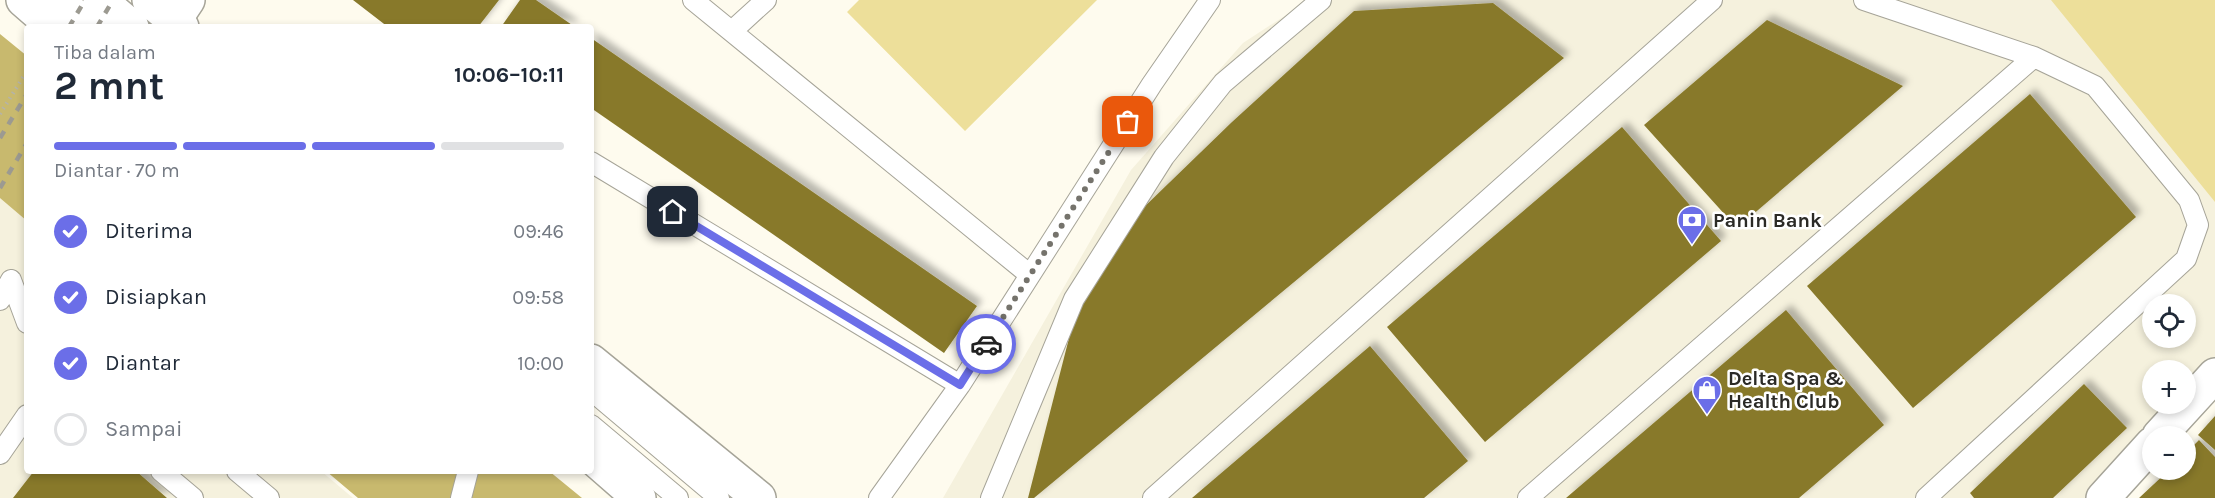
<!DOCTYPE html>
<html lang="id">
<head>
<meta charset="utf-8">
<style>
	:root { --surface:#fff; --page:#f6f6f7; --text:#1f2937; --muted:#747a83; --line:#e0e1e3; --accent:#6b6ee8 }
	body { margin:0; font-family:Karla,sans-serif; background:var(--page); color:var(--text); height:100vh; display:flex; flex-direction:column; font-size:22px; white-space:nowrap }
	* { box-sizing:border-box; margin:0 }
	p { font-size:20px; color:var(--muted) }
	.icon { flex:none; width:33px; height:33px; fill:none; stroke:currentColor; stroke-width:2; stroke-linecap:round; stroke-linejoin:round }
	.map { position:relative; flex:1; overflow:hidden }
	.panel { position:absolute; left:24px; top:24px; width:570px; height:450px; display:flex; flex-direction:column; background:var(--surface); border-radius:6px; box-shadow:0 3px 9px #0003 }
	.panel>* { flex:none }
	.buttons { position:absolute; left:2142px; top:294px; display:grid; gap:12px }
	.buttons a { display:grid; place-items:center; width:54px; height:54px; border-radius:50%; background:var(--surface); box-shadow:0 3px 9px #0003; font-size:30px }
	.pin { position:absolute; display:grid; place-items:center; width:51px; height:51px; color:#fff; margin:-26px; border-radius:12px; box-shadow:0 3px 9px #0006 }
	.courier { position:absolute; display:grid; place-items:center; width:60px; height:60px; margin:-30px; border:4px solid #6b6ee8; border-radius:50%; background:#fff; color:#222; box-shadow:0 2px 8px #0007 }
	.head em { font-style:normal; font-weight:700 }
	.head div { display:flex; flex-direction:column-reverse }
	.head { display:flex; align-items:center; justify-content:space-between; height:102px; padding:0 30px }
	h1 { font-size:39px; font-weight:700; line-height:45px }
	.bar { display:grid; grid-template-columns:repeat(4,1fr); gap:9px 6px; align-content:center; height:72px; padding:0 30px }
	.bar i { height:8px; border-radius:4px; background:var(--line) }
	.bar .on { background:var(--accent) }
	.bar p { grid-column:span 4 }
	ol { padding:0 30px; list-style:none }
	li { display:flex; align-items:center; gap:18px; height:66px }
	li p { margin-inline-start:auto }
	li .icon { padding:6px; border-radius:50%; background:var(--accent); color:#fff; stroke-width:4 }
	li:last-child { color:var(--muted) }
	li i { width:33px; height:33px; border:3px solid var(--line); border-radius:50% }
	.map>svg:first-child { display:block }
	.built { fill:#f5f1dd; fill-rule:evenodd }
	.green { fill:#eddf9a }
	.water { fill:#c8b96e }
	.building { fill:#88792c; filter:url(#shadow) }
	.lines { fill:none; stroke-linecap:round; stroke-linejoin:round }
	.service-casing { stroke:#a6a498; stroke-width:22 }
	.minor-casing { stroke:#a6a498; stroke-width:36 }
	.tertiary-casing { stroke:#a6a498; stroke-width:36 }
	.primary-casing { stroke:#a6a498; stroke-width:36 }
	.path { stroke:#b5b3a9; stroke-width:4; stroke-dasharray:1.5 4.5; stroke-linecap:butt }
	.service { stroke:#fff; stroke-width:20 }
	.minor { stroke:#fff; stroke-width:33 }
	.tertiary { stroke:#fff; stroke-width:33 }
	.primary { stroke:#fff; stroke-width:33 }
	.rail { stroke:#9c9a91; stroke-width:4.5; stroke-dasharray:8 8; stroke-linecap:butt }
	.done { stroke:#75736c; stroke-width:6; stroke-dasharray:0 10.8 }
	.route { stroke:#6b6ee8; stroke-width:8 }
	.labels { text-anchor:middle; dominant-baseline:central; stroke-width:5; stroke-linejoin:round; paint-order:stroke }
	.poi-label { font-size:20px; font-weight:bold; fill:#2b2a26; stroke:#fff; text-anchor:start }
</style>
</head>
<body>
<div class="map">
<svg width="2215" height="498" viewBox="0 0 2215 498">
	<defs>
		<filter id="shadow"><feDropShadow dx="5.5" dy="-5.5" stdDeviation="3" flood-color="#0004"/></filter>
	</defs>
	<rect width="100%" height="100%" fill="#fefbee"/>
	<path class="built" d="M 1309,0 L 2098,0 L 2215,91 L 2215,364 L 2186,397 L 2186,370 L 2152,370 L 2152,404 L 2180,404 L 2094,498 L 943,498 L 1131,170 L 1243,43 ZM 2152,304 L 2186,304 L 2186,338 L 2152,338 Z
		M 0,195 L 27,217 L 27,471 L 321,471 L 353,498 L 0,498 Z"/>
	<path class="green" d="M 859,0 L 1097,0 L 965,131 L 847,12 Z
		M 2051,0 L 2215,0 L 2215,202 Z"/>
	<path class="water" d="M 0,34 L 27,56 L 27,221 L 0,198 Z
		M 326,471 L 549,471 L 582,498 L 358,498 Z"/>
	<path class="building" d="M 353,0 L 499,0 L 478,27 L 388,27 Z
		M 520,0 L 536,0 L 575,27 L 501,27 Z
		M 1493,3 L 1564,58 L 1034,498 L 1028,498 L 1076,311 L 1139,212 L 1232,122 L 1354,11 Z
		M 1767,20 L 1903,86 L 1737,228 L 1644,125 Z
		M 591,38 L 977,306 L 944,353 L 591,108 Z
		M 2030,94 L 2136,217 L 1913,408 L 1807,286 Z
		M 1622,127 L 1721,241 L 1485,442 L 1387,327 Z
		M 1786,310 L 1884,425 L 1799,498 L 1566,498 Z
		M 1370,346 L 1468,461 L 1424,498 L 1192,498 Z
		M 2084,384 L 2127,428 L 2053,498 L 1974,498 L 1970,493 Z
		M 2215,416 L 2215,450 L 2198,435 Z
		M 2199,440 L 2215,457 L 2215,498 L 2139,498 L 2169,470 L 2186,470 L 2186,453 Z
		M 34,471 L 136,471 L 167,498 L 13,498 Z"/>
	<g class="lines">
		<g class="service-casing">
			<path id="service" d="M 693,0 L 1030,275
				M 1864,0 L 2034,57 L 2095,86 L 2189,200 L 2198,225 L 2186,259 L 1926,498
				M 732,31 L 766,0
				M 591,162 L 960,385
				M 11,280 L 27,323
				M 0,300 L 11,280
				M 591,390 L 719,498
				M 591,425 L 678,498
				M 0,454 L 27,415
				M 161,471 L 193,498
				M 237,471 L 269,498
				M 461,498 L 468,471
				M 879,498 L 960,385 L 1152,84 L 1210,0
				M 991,498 L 1074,299 L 1164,157 L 1223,83 L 1321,0
				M 1153,498 L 1712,0
				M 1528,498 L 2034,57"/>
		</g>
		<g class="minor-casing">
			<path id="minor" d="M 174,21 L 188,0"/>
		</g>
		<g class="tertiary-casing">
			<path id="tertiary" d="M 2159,436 L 2215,375
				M 2103,498 L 2152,444"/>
		</g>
		<g class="primary-casing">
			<path id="primary" d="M 23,0 L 54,27
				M 57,0 L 88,27
				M 100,0 L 132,27
				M 149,0 L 182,27
				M 591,361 L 759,498
				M 591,456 L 639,498"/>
		</g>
		<path class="path" d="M 0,114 L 27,71"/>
		<use href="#service" class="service"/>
		<use href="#minor" class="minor"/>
		<use href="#tertiary" class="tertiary"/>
		<use href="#primary" class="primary"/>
		<path class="rail" d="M 69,27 L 85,0
			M 97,27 L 113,0
			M 0,138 L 27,94
			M 0,188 L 27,143"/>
	</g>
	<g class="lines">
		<path class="done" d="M 986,344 L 1128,122"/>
		<path class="route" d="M 673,212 L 960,385 L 986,344"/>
	</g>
	<defs>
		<g id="bank-pin" transform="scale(1.5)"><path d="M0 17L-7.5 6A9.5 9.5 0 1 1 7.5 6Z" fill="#6b6ee8" stroke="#fff"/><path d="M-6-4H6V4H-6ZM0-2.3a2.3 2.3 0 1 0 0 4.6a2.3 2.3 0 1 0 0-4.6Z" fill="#fff"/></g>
		<g id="shop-pin" transform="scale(1.5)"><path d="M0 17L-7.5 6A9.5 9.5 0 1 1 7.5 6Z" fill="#6b6ee8" stroke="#fff"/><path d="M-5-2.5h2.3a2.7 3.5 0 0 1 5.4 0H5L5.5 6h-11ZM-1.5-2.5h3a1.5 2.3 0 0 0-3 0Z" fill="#fff"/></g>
	</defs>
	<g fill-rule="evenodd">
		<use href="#bank-pin" x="1692" y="220"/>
		<use href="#shop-pin" x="1707" y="390"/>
	</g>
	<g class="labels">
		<g class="poi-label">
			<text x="1713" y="220">Panin Bank</text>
			<text x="1728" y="378">Delta Spa &amp;<tspan x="1728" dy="23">Health Club</tspan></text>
		</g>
	</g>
</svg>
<div class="buttons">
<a><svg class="icon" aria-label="locate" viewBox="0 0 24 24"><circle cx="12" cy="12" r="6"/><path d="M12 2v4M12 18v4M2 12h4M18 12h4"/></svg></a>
<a>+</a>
<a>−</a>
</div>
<div class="pin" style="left:1128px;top:122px;background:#ea580c"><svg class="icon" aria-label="bag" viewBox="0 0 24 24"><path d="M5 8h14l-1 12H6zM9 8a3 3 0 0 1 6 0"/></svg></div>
<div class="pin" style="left:673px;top:212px;background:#1f2937"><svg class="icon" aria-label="home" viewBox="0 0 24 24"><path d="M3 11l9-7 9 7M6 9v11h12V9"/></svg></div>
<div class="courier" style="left:986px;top:344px"><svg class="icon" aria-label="car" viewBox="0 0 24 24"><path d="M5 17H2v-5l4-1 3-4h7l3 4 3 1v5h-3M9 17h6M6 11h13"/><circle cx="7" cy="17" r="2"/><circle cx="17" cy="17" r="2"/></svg></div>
<section class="panel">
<div class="head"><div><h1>2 mnt</h1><p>Tiba dalam</p></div><em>10:06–10:11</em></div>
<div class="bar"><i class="on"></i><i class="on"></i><i class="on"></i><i></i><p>Diantar · 70 m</p></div>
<ol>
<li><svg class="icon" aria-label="check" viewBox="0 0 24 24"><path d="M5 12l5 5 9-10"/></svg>Diterima<p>09:46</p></li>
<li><svg class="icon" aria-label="check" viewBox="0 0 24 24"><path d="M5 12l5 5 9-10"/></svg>Disiapkan<p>09:58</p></li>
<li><svg class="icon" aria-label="check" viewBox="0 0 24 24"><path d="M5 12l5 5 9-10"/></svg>Diantar<p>10:00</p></li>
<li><i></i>Sampai</li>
</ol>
</section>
</div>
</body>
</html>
